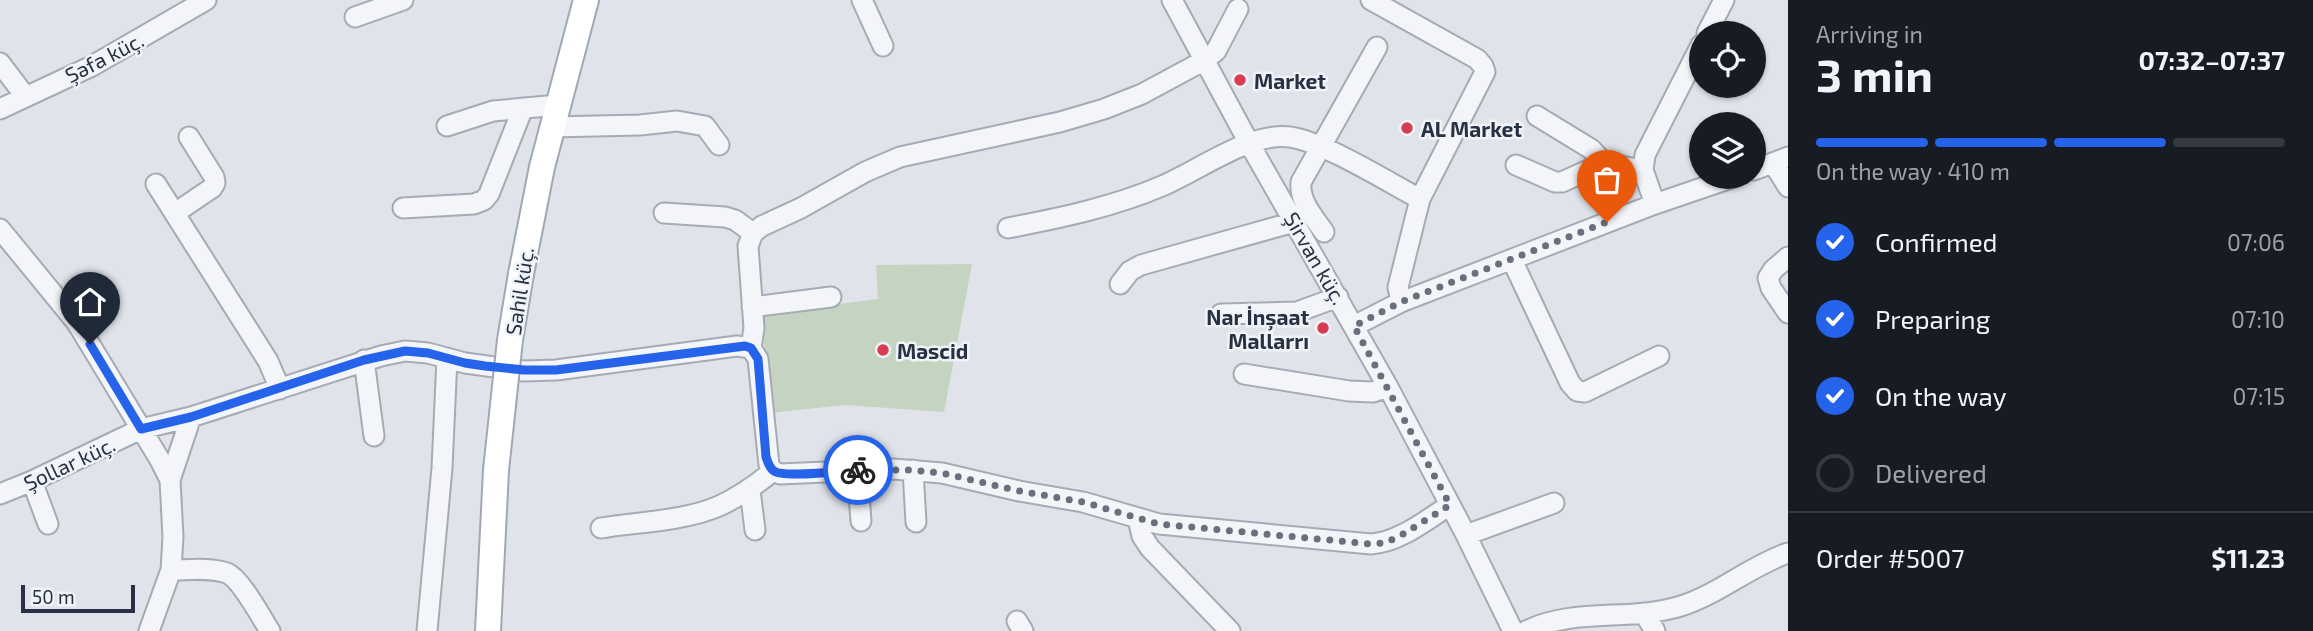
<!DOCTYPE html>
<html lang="en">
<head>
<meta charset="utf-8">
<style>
	:root { --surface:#171b24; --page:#242831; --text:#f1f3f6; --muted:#9ea1a6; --line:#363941; --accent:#2563eb }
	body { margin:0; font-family:"Exo 2",sans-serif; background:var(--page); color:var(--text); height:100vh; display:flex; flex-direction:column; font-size:26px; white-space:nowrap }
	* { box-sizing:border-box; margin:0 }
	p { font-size:23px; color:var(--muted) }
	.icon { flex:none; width:38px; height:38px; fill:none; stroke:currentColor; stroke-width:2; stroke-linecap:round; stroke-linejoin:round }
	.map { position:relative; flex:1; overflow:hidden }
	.side { display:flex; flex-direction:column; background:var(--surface); width:525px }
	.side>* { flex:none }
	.fabs { position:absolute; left:1689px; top:21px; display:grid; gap:14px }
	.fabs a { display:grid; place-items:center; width:77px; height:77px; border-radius:50%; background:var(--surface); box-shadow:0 2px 5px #0004; font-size:35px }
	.scale { position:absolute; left:21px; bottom:18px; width:114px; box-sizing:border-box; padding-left:7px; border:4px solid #273143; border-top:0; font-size:19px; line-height:24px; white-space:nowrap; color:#273143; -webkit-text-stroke:5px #f0f3f7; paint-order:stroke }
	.pin { position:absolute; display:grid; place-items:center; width:60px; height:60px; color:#fff; margin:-72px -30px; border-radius:50% 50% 50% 0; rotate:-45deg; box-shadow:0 0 7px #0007 }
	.pin .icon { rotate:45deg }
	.courier { position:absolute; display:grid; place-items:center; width:70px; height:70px; margin:-35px; border:5px solid #2563eb; border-radius:50%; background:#fff; color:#222; box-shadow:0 2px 9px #0007 }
	.headline em { font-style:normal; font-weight:700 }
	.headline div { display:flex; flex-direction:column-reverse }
	.headline { display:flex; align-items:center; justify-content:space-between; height:119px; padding:0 28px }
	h1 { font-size:46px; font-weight:700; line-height:52px }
	.bar { display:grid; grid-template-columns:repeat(4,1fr); gap:10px 7px; align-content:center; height:84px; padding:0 28px }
	.bar i { height:9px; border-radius:5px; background:var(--line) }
	.bar .current { background:var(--accent) }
	.bar p { grid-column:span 4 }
	.line { display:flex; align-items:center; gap:18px; padding:0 28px; border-top:2px solid var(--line) }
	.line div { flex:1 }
	ol { padding:0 28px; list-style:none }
	li { display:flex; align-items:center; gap:21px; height:77px }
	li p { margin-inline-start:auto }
	li .icon { padding:7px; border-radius:50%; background:var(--accent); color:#fff; stroke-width:4 }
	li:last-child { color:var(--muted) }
	li i { width:38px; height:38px; border:4px solid var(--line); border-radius:50% }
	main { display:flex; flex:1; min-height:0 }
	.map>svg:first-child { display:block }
	.green { fill:#c5d4c0 }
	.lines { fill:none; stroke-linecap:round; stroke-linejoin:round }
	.minor-casing { stroke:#a5abb5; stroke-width:23 }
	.major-casing { stroke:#9ea8b6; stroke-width:28 }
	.minor { stroke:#f3f5f8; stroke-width:19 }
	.major { stroke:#fff; stroke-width:24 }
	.major-bridge-casing { stroke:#9ea8b6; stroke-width:28; stroke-linecap:butt }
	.major-bridge { stroke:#fff; stroke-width:24 }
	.done { stroke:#68707d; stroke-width:7; stroke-dasharray:0 12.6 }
	.route { stroke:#2563eb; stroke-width:9 }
	.poi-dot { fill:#d83c53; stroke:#f0f3f7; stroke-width:2.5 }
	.labels { text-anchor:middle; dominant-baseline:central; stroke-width:5; stroke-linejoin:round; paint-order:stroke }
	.street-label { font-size:21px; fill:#273143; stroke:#f0f3f7 }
	.poi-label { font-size:21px; font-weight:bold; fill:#273143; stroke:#f0f3f7; text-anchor:start }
</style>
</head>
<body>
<main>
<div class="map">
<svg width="1788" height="631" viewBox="0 0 1788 631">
	<rect width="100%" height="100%" fill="#e0e4ea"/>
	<path class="green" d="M 972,264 L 944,412 L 845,405 L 769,413 L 762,314 L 878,299 L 876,265 Z"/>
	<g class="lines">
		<g class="minor-casing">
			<path id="minor" d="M 862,0 L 883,46
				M 1172,0 L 1249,143 L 1388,387 L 1466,535 L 1513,631
				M 1371,0 L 1477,59 L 1483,66 L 1485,72 L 1420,199 L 1398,287 L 1401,302
				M 1238,9 L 1216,51 L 1205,60 L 1142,94 L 1104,109 L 1060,122 L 900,157 L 865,172 L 801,208 L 762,226 L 753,233 L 748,246 L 754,328 L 751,348 L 758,359 L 769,465 L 773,471 L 780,474 L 893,469 L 942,473 L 1019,491 L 1083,502 L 1159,524 L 1371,544 C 1400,542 1426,520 1450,505
				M 355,17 L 403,0
				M 1707,33 L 1724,0
				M 0,63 L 25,96
				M 0,109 L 92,66 L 206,0
				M 1537,116 L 1591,149 L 1604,163 L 1643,170
				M 447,126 L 493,111 L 558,105
				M 552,127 L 640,125 L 677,121 L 705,126 L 719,145
				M 1773,163 L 1788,187
				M 1516,165 L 1555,182 L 1562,182 L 1604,163
				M 1754,170 L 1788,157
				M 156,184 L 268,361 L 280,389
				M 1655,204 L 1643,170 L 1645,155 L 1701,45
				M 403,208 L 474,204 L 484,200 L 489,194 L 523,108
				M 175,213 L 212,188 L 215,183 L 214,177 L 189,137
				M 664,213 L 725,217 L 735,220 L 753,233
				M 1008,228 C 1060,218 1113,207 1162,186 C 1200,170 1249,132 1290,137 C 1324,142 1388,182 1420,199
				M 0,229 L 77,323 L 160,460 L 170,480 L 173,537 L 171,570 L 149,631
				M 1324,232 C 1313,216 1299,201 1301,182 L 1377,47
				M 1788,257 L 1773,270 L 1768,278 L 1771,288 L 1788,313
				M 1512,260 L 1570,383 L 1577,391 L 1585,392 L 1659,356
				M 1120,284 L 1130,271 L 1141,265 L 1294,222
				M 752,307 L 831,297
				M 1221,314 L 1297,312 L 1338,297
				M 1354,326 L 1401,302 L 1655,204 L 1734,177
				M 364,360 L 374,436
				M 1244,374 L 1349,391 L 1373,392 L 1388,387
				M 857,470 L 861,521
				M 913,470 L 916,522
				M 170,480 L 191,417
				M 32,481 L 48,524
				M 750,490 L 755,530
				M 0,494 L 32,481 L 141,429 L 191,417 L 381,356 L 405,351 L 428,353 L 465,363 L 524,371 L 556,370 L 737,346 L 751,348
				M 1138,519 L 1142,536 L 1150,548 L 1230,631
				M 601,528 C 638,522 685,521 719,506 C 739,497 756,485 773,471
				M 1466,535 L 1554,503
				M 171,570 C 188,570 210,567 227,573 C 241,579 261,617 270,631
				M 1644,613 L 1655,631
				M 1017,621 L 1023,631
				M 427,631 L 442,468 L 447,358
				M 1526,631 C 1575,607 1630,622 1681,606 C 1719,594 1750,566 1788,553"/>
		</g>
		<g class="major-casing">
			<path id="major" d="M 521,274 L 542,167 L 586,0
				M 488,631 L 496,470"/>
		</g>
		<use href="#minor" class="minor"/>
		<use href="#major" class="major"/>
		<g class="major-bridge-casing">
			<path id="major-bridge" d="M 496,470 L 510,340 L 521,274"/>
		</g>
		<use href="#major-bridge" class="major-bridge"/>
	</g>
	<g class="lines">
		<path class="done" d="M 858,470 L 912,470 L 942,473 L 1019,491 L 1083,502 L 1159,524 L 1371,544 L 1385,543 L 1400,536 L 1450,505 L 1354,326 L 1401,302 L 1607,222"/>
		<path class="route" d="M 90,344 L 141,429 L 191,417 L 364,360 L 405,351 L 428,353 L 465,363 L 485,366 L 524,370 L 556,370 L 745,346 L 751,348 L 758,359 L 766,457 C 768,462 769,468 774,471 C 783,478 844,471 858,470"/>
	</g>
	<g class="poi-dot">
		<circle cx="1240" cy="80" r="7"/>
		<circle cx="1407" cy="128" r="7"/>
		<circle cx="1323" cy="328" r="7"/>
		<circle cx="883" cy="350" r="7"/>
	</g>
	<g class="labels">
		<g class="street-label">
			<text transform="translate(104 57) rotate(-27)">Şəfa küç.</text>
			<text transform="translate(1316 258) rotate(60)">Şirvan küç.</text>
			<text transform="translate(519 291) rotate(-81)">Sahil küç.</text>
			<text transform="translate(69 463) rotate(-25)">Şollar küç.</text>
		</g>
		<g class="poi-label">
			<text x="1254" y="80">Market</text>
			<text x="1421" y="128">AL Market</text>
			<text x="1309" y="316" text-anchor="end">Nar İnşaat<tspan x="1309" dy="24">Mallarrı</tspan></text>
			<text x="897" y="350">Məscid</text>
		</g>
	</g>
</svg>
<div class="fabs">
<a><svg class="icon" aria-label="locate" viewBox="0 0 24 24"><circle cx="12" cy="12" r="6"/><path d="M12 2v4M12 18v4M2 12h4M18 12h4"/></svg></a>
<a><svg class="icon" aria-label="layers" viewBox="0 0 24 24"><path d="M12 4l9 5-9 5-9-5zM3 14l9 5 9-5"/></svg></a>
</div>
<div class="scale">50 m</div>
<div class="pin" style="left:1607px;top:222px;background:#ea580c"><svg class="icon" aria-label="bag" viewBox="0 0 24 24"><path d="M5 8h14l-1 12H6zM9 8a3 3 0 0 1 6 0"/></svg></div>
<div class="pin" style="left:90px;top:344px;background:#1f2937"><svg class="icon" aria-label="home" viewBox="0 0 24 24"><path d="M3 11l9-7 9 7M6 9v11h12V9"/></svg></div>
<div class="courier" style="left:858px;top:470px"><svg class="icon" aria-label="bike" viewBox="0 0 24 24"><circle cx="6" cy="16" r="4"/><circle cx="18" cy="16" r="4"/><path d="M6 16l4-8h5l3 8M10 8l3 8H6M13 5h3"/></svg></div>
</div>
<section class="side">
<div class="headline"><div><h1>3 min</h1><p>Arriving in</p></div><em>07:32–07:37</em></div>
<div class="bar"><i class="current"></i><i class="current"></i><i class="current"></i><i></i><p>On the way · 410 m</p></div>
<ol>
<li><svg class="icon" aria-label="check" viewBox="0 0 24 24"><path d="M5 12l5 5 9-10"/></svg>Confirmed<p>07:06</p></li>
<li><svg class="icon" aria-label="check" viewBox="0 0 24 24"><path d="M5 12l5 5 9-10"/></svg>Preparing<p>07:10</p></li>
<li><svg class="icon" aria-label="check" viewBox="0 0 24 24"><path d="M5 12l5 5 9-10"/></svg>On the way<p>07:15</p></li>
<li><i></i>Delivered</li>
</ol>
<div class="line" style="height:91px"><div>Order #5007</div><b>$11.23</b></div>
</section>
</main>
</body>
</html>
